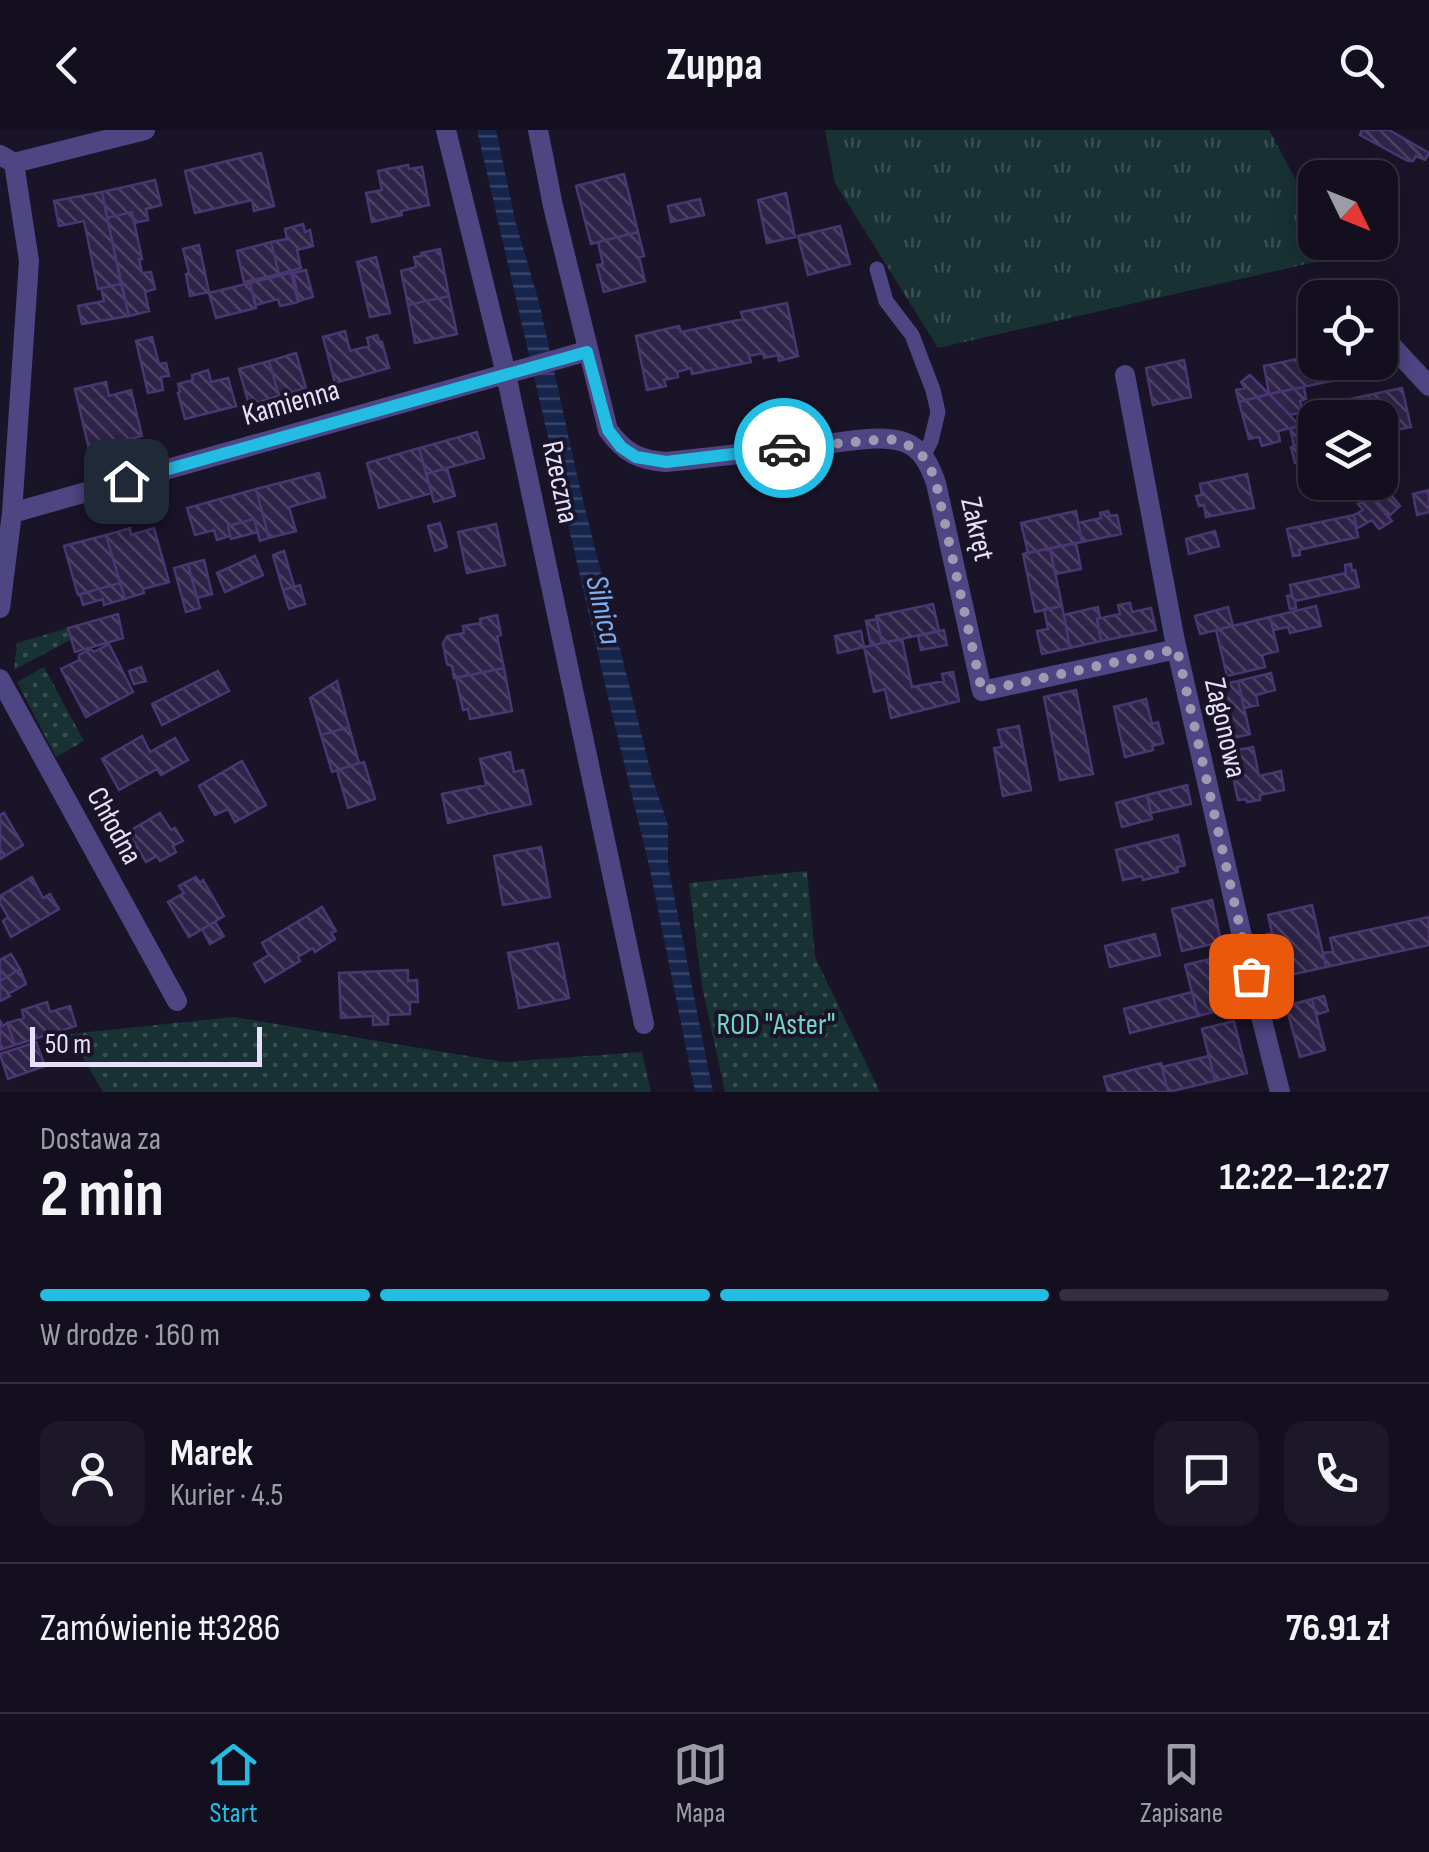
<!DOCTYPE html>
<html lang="pl">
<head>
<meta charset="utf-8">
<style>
	:root { --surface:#140f1f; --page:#1d1828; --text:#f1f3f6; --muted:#9d9ca4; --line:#332f3d; --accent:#23bde4 }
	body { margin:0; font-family:"Sofia Sans Condensed",sans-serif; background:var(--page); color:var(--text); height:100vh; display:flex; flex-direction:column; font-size:38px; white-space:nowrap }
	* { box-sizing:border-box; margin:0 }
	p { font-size:32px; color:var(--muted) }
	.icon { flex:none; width:55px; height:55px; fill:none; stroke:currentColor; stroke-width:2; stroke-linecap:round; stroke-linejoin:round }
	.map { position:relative; height:962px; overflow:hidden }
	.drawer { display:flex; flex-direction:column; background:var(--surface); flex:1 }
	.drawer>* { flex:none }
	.needle { width:65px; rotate:133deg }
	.fabs { position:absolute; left:1298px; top:30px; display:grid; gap:20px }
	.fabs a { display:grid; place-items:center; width:100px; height:100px; border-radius:20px; background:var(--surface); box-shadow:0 5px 25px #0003,0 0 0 2px var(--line); font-size:50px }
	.scale { position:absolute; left:30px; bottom:25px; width:232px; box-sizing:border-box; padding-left:10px; border:5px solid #e6e0fb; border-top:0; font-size:28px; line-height:35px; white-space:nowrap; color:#e6e0fb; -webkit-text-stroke:8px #1a1429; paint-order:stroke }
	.pin { position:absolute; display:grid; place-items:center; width:85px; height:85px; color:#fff; margin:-42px; border-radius:20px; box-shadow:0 5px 15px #0006 }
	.courier { position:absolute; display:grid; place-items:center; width:100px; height:100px; margin:-50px; border:8px solid #23bde4; border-radius:50%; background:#fff; color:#222; box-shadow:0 2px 12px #0007 }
	.head em { font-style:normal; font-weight:700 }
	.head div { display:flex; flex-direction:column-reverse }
	.head { display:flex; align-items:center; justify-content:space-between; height:170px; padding:0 40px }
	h1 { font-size:65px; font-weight:700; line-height:75px }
	.bar { display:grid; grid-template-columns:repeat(4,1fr); gap:15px 10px; align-content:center; height:120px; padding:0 40px }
	.bar i { height:12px; border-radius:8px; background:var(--line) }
	.bar .current { background:var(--accent) }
	.bar p { grid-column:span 4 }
	.line { display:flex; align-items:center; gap:25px; padding:0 40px; border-top:2px solid var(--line) }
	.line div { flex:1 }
	.round { display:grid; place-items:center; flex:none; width:105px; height:105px; border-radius:20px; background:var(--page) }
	header { display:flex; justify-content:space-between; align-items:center; height:130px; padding:0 40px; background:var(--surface); font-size:45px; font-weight:700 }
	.dock { display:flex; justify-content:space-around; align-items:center; height:140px; border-top:2px solid var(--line); background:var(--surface); font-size:28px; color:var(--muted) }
	.dock a { display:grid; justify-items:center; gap:5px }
	.dock .current { color:var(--accent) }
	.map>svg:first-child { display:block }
	.grass { fill:url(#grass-tufts) }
	.garden { fill:url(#garden-dots) }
	.water { fill:url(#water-rules) }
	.building { fill:url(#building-back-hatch); stroke:#493771; stroke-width:2.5 }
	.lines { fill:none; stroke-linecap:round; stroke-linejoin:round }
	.service { stroke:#4e4583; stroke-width:15 }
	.minor { stroke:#4e4583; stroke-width:20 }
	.done { stroke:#9f99b2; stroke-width:10; stroke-dasharray:0 18 }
	.route { stroke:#23bde4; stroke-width:12 }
	.labels { text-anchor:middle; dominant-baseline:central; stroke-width:8; stroke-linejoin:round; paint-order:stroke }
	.street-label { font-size:30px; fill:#e6e0fb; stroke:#1a1429 }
	.park-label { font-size:30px; fill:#73d4c6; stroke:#1a1429 }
	.water-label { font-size:32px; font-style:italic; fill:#7badef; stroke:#1a1429 }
</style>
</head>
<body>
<header><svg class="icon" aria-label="back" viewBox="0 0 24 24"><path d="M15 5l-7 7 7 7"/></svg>Zuppa<svg class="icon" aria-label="search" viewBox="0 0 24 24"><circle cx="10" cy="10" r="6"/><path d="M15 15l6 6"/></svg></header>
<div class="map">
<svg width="1429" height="962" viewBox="0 0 1429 962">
	<defs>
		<pattern id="grass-tufts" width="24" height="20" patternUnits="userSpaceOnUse" patternTransform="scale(2.5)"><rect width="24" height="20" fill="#183133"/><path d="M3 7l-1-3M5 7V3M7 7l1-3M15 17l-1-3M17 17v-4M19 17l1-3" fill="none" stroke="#3a4f51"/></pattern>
		<pattern id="garden-dots" width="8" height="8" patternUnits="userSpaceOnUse" patternTransform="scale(2.5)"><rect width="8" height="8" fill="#183133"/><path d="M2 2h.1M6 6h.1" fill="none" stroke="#3a4f51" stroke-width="1.8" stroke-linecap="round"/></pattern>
		<pattern id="water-rules" width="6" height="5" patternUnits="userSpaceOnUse" patternTransform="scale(2.5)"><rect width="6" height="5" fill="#16254c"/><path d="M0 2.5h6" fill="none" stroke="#384467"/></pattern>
		<pattern id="building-back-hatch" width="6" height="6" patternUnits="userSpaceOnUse" patternTransform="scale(2.5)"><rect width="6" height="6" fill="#2e2348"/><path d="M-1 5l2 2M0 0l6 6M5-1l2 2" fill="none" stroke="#4c4363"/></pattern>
	</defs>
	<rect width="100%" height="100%" fill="#1a1429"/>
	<path class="grass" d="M 825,0 L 1269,0 L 1315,86 L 1315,112 L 1329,113 L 1337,127 L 938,218 L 835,53 Z"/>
	<path class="garden" d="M 68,498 L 72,509 L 14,540 L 17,513 Z
		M 44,537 L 84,611 L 56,627 L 17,552 Z
		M 807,741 L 815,827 L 880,962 L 725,962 L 702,856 L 689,753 Z
		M 234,887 L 504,932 L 642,922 L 651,962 L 103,962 L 69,904 Z"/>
	<path class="water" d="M 477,0 L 496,0 L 516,94 L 539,172 L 578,350 L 652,647 L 668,695 L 668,735 L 713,962 L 695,962 L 649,735 L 612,584 Z"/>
	<path class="building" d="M 1362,0 L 1389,0 L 1429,23 L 1425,30 L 1416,26 L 1413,31 L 1408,31 L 1360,5 Z
		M 261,23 L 274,76 L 254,81 L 252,70 L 195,83 L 185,41 Z
		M 408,35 L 409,39 L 422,37 L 429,75 L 401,81 L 402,85 L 372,92 L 366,63 L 382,60 L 378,41 Z
		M 624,44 L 638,102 L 591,114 L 576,56 Z
		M 155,50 L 161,75 L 146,79 L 148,90 L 134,93 L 132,82 L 107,88 L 102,62 Z
		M 102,62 L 121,154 L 98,159 L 84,91 L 59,96 L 54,71 Z
		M 786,63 L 795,107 L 767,113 L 758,70 Z
		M 700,69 L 704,85 L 671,92 L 668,76 Z
		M 132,82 L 142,129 L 139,129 L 142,143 L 151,142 L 155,159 L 145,162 L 149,181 L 129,186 L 107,88 Z
		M 303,94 L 305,102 L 310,100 L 313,116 L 297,120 L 301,138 L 279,144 L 271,112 L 287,109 L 285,99 Z
		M 840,96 L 850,134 L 808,145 L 798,106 Z
		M 638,102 L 644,126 L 639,127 L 645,151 L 604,162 L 597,135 L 603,134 L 598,112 Z
		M 271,112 L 279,144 L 244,152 L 237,121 Z
		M 199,115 L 209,162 L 190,166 L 186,144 L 189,143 L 183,119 Z
		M 440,119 L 449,166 L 408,175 L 401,141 L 416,137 L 414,127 L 422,126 L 421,123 Z
		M 376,127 L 390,183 L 370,187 L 357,132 Z
		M 306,140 L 313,167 L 299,171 L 293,143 Z
		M 291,143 L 298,172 L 280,176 L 278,169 L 256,175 L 250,153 Z
		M 250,153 L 256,178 L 216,188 L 209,163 Z
		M 121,154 L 129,186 L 82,194 L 78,176 L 104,171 L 101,158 Z
		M 449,166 L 457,204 L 415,213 L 408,175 Z
		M 787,173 L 798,226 L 779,231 L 778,225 L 764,228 L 763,223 L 749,226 L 751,232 L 692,244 L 691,238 L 677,242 L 678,247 L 664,250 L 666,256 L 647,260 L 636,206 L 679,196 L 681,202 L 743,189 L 741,182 Z
		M 345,201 L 350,221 L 369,216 L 367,208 L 377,205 L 380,213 L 382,212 L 389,238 L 335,253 L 323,207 Z
		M 152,207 L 159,234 L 166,233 L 169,246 L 161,247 L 163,260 L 148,263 L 136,211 Z
		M 296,223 L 306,258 L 279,266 L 269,231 Z
		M 1315,225 L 1315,232 L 1368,232 L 1370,243 L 1269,264 L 1264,236 Z
		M 1184,230 L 1191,267 L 1153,275 L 1146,238 Z
		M 269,231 L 279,266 L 249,275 L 239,239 Z
		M 208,240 L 211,252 L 228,248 L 236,276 L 185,289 L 178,263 L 180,262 L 178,254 L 193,250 L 192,245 Z
		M 1250,245 L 1269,264 L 1239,272 L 1236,260 L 1245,258 L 1241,252 Z
		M 106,252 L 109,266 L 131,260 L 142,306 L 125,310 L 126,315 L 112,319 L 111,314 L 89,319 L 75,259 Z
		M 1304,257 L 1306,269 L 1300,271 L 1303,282 L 1290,285 L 1269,264 Z
		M 1402,258 L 1411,297 L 1380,303 L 1380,288 L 1374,288 L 1369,265 Z
		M 1269,264 L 1300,296 L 1278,301 L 1280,311 L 1262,316 L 1259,307 L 1249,309 L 1239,272 Z
		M 1369,265 L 1374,288 L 1335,288 L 1332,273 Z
		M 1300,296 L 1315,310 L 1294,316 L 1290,298 Z
		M 477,302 L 484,328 L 426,344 L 419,318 Z
		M 1315,310 L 1315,338 L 1307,340 L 1305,331 L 1295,333 L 1291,317 Z
		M 419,318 L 432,363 L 379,378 L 367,333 Z
		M 447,338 L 455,366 L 434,372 L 426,344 Z
		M 319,343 L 325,367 L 289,377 L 296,401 L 269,408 L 256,359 Z
		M 1247,344 L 1254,378 L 1206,387 L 1204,375 L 1199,376 L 1196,366 L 1202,365 L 1200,354 Z
		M 1384,357 L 1400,376 L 1388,387 L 1372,368 Z
		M 256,359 L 269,408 L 260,411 L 254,389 L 228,396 L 230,406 L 217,410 L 214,400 L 195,405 L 187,378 Z
		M 1429,360 L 1429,382 L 1417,385 L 1413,364 Z
		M 1372,368 L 1392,391 L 1379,399 L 1372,390 L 1356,399 L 1354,385 L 1363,380 L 1358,374 Z
		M 1076,381 L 1082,412 L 1028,423 L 1021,393 Z
		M 1108,381 L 1110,386 L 1117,385 L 1121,404 L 1082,412 L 1078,393 L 1101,388 L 1100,383 Z
		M 1354,385 L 1358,407 L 1299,420 L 1300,425 L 1293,426 L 1287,399 Z
		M 254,389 L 258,402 L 231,409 L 228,396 Z
		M 440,393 L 447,417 L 435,421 L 428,396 Z
		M 496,394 L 505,435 L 467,443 L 458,402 Z
		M 130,398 L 131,405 L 154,398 L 169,452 L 143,459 L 144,463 L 125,469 L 106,405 Z
		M 1215,401 L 1219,416 L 1189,424 L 1186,409 Z
		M 106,405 L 120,453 L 78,465 L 64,416 Z
		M 1076,413 L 1081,439 L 1055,444 L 1050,418 Z
		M 1050,418 L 1062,476 L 1035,482 L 1023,424 Z
		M 284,421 L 294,456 L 283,460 L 273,425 Z
		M 255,426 L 263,445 L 225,462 L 217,443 Z
		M 204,430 L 212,464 L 197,468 L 188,434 Z
		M 188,434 L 200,478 L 186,482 L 174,438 Z
		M 1351,434 L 1352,441 L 1355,440 L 1359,457 L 1295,471 L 1296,478 L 1290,479 L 1287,466 L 1292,465 L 1290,455 L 1346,443 L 1345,435 Z
		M 120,453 L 125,469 L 104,475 L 103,469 L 83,475 L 80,464 Z
		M 300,455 L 305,474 L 289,479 L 283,460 Z
		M 1130,473 L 1132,482 L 1151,478 L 1156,500 L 1101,511 L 1097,489 L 1120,484 L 1118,475 Z
		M 933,474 L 939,501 L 882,513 L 876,486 Z
		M 1062,476 L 1070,518 L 1042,524 L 1037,501 L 1048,499 L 1044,479 Z
		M 1316,476 L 1321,496 L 1290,503 L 1288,497 L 1273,500 L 1270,487 Z
		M 1098,477 L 1100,488 L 1097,489 L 1101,511 L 1070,518 L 1064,485 Z
		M 1228,477 L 1233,496 L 1200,504 L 1195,486 Z
		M 118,484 L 123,508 L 75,522 L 68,498 Z
		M 497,485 L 501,505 L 497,506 L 504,538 L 454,548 L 452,536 L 447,534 L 443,514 L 447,506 L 464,503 L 463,496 L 481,493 L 480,489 Z
		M 1270,487 L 1278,521 L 1262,525 L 1265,537 L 1227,546 L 1216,500 Z
		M 877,489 L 882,513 L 871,516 L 866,491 Z
		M 944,500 L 947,515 L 921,520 L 918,506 Z
		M 861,501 L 864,517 L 838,523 L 835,506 Z
		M 902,509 L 912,557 L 944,551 L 942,544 L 953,542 L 959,571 L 891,588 L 885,559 L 874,562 L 864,517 Z
		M 109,514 L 133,562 L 86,587 L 61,539 L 79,530 L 79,525 L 91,519 L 94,522 Z
		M 141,537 L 146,551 L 134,554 L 129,541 Z
		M 504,538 L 512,581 L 470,589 L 468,579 L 463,580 L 456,548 Z
		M 218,541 L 229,561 L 162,595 L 152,574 Z
		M 1271,543 L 1275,560 L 1256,565 L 1258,575 L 1244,578 L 1238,551 Z
		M 337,551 L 349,597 L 321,605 L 310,568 Z
		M 1238,551 L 1250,604 L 1225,610 L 1212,557 Z
		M 1076,560 L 1093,644 L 1060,650 L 1044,567 Z
		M 1146,569 L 1152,594 L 1158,592 L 1163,613 L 1152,616 L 1153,620 L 1125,627 L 1114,577 Z
		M 1019,596 L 1031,660 L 1003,666 L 994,618 L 1002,617 L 998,600 Z
		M 349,597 L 359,633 L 332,642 L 321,605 Z
		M 142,606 L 150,622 L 175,608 L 188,630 L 161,645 L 157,639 L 119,660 L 102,629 Z
		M 1253,617 L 1259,646 L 1281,641 L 1284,660 L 1260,665 L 1260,670 L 1247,672 L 1246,669 L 1238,670 L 1228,622 Z
		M 510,622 L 514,642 L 523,640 L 531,674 L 448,693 L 442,664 L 486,655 L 480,629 Z
		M 242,631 L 266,675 L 235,692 L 228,679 L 215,685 L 199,656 Z
		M 364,632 L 375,669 L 348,678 L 337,640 Z
		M 1187,655 L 1191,674 L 1151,683 L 1147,665 Z
		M 1147,665 L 1152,689 L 1122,697 L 1116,673 Z
		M 4,683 L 23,715 L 0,729 L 0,685 Z
		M 160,683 L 171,700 L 175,698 L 183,711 L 173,716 L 176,722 L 160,731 L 157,726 L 146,732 L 128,702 Z
		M 1178,705 L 1185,735 L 1177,737 L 1178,742 L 1143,750 L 1142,746 L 1123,750 L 1116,720 Z
		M 541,717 L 550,767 L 503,775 L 494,726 Z
		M 32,747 L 43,768 L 50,764 L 59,779 L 11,807 L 3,791 L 8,787 L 0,773 L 0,766 Z
		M 196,747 L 200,753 L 203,750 L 224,786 L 189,807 L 168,772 L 184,763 L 179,756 Z
		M 1212,770 L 1221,812 L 1182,821 L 1172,779 Z
		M 1312,775 L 1326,837 L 1281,847 L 1277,827 L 1272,828 L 1267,804 L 1272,803 L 1268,785 Z
		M 322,777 L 336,801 L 331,803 L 335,809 L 315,822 L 313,818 L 298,827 L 300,831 L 265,852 L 254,834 L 269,825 L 262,813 Z
		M 1429,787 L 1429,815 L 1326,837 L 1323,823 L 1333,821 L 1330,808 Z
		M 215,792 L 224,806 L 210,814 L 202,799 Z
		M 1155,804 L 1160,825 L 1110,837 L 1105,816 Z
		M 558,813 L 569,868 L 519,878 L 508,823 Z
		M 11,824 L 20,839 L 0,851 L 0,830 Z
		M 1218,827 L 1230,878 L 1198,886 L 1185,835 Z
		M 20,839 L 26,854 L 8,864 L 10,866 L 0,871 L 0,851 Z
		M 408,840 L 408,851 L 417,850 L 418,872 L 410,872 L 410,884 L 388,885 L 388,894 L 373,895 L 373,886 L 341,888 L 339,843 Z
		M 1192,862 L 1198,886 L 1130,903 L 1124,879 Z
		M 1324,866 L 1328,881 L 1316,885 L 1312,869 Z
		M 1312,869 L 1325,920 L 1300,927 L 1286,876 Z
		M 47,872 L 50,882 L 70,876 L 76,896 L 15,915 L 7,893 L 24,888 L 22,880 Z
		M 0,891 L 3,896 L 7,893 L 15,915 L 0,920 Z
		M 1234,891 L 1247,943 L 1215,951 L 1202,899 Z
		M 36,912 L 45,936 L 8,949 L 0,924 Z
		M 1209,926 L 1215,951 L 1168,962 L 1162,937 Z
		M 1161,933 L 1168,962 L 1108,962 L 1104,947 Z"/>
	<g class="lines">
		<path class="service" d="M 877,139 L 886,171 L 912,205 L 933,260 L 938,282 L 931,311 L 923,327"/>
		<path class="minor" d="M 446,0 L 506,244 L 644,894
			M 538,0 L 553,76 L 608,300 C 624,322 638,330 666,332 C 717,327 768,320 819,315 C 845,312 879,304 904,312 C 922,318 930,336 936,353 L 982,561 L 1177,519
			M 0,25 L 14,33 L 29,131 L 12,383 L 0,478
			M 14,33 L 145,0
			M 1391,215 L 1429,256
			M 1125,245 L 1175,511 L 1251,846 L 1280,962
			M 12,383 L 587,221
			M 0,549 L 177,871"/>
	</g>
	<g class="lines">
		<path class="done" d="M 784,318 L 889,309 C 917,315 927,326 936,353 L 982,561 L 1177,519 L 1251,846"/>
		<path class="route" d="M 126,351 L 587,222 L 608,300 L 621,317 L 636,327 L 666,332 L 784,318"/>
	</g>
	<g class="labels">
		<g class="street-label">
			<text transform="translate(291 273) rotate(-16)">Kamienna</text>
			<text transform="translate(560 352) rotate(78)">Rzeczna</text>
			<text transform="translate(977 399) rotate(77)">Zakręt</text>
			<text transform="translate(1225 598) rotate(77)">Zagonowa</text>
			<text transform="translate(114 696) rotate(61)">Chłodna</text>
		</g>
		<g class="park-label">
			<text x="776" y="895">ROD "Aster"</text>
		</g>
		<g class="water-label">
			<text transform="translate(603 480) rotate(77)">Silnica</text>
		</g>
	</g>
</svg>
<div class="fabs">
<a><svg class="needle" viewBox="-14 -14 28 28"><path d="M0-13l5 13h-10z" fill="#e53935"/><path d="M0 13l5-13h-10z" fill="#9d9ca4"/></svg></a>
<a><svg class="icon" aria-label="locate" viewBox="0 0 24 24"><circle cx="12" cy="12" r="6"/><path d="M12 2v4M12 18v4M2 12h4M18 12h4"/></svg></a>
<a><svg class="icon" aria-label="layers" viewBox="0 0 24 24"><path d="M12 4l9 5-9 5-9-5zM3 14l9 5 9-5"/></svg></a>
</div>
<div class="scale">50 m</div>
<div class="pin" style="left:1251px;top:846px;background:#ea580c"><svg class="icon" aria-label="bag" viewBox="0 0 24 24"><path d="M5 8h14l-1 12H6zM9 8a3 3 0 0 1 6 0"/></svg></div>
<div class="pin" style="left:126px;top:351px;background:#1f2937"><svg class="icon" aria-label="home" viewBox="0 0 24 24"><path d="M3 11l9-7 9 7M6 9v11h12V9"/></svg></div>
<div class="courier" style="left:784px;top:318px"><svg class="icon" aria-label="car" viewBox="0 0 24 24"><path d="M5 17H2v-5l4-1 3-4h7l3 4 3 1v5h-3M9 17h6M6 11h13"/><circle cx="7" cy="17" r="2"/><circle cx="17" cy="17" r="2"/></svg></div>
</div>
<section class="drawer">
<div class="head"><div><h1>2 min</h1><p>Dostawa za</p></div><em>12:22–12:27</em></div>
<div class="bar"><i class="current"></i><i class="current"></i><i class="current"></i><i></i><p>W drodze · 160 m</p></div>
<div class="line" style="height:180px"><a class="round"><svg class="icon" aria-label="person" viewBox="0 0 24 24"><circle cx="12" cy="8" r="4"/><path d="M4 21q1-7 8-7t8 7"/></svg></a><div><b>Marek</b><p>Kurier · 4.5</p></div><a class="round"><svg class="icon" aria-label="chat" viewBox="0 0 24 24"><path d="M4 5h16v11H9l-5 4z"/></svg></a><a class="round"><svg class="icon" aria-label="phone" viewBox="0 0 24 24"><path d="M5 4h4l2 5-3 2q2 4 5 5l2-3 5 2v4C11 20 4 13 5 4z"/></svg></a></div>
<div class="line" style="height:130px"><div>Zamówienie #3286</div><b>76.91 zł</b></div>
</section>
<nav class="dock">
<a class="current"><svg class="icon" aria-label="home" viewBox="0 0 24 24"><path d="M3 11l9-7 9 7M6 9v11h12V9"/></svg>Start</a>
<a><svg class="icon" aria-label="map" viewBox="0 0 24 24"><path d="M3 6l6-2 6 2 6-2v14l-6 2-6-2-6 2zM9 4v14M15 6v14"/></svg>Mapa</a>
<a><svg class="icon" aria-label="saved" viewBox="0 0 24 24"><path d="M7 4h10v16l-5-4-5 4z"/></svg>Zapisane</a>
</nav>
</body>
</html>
